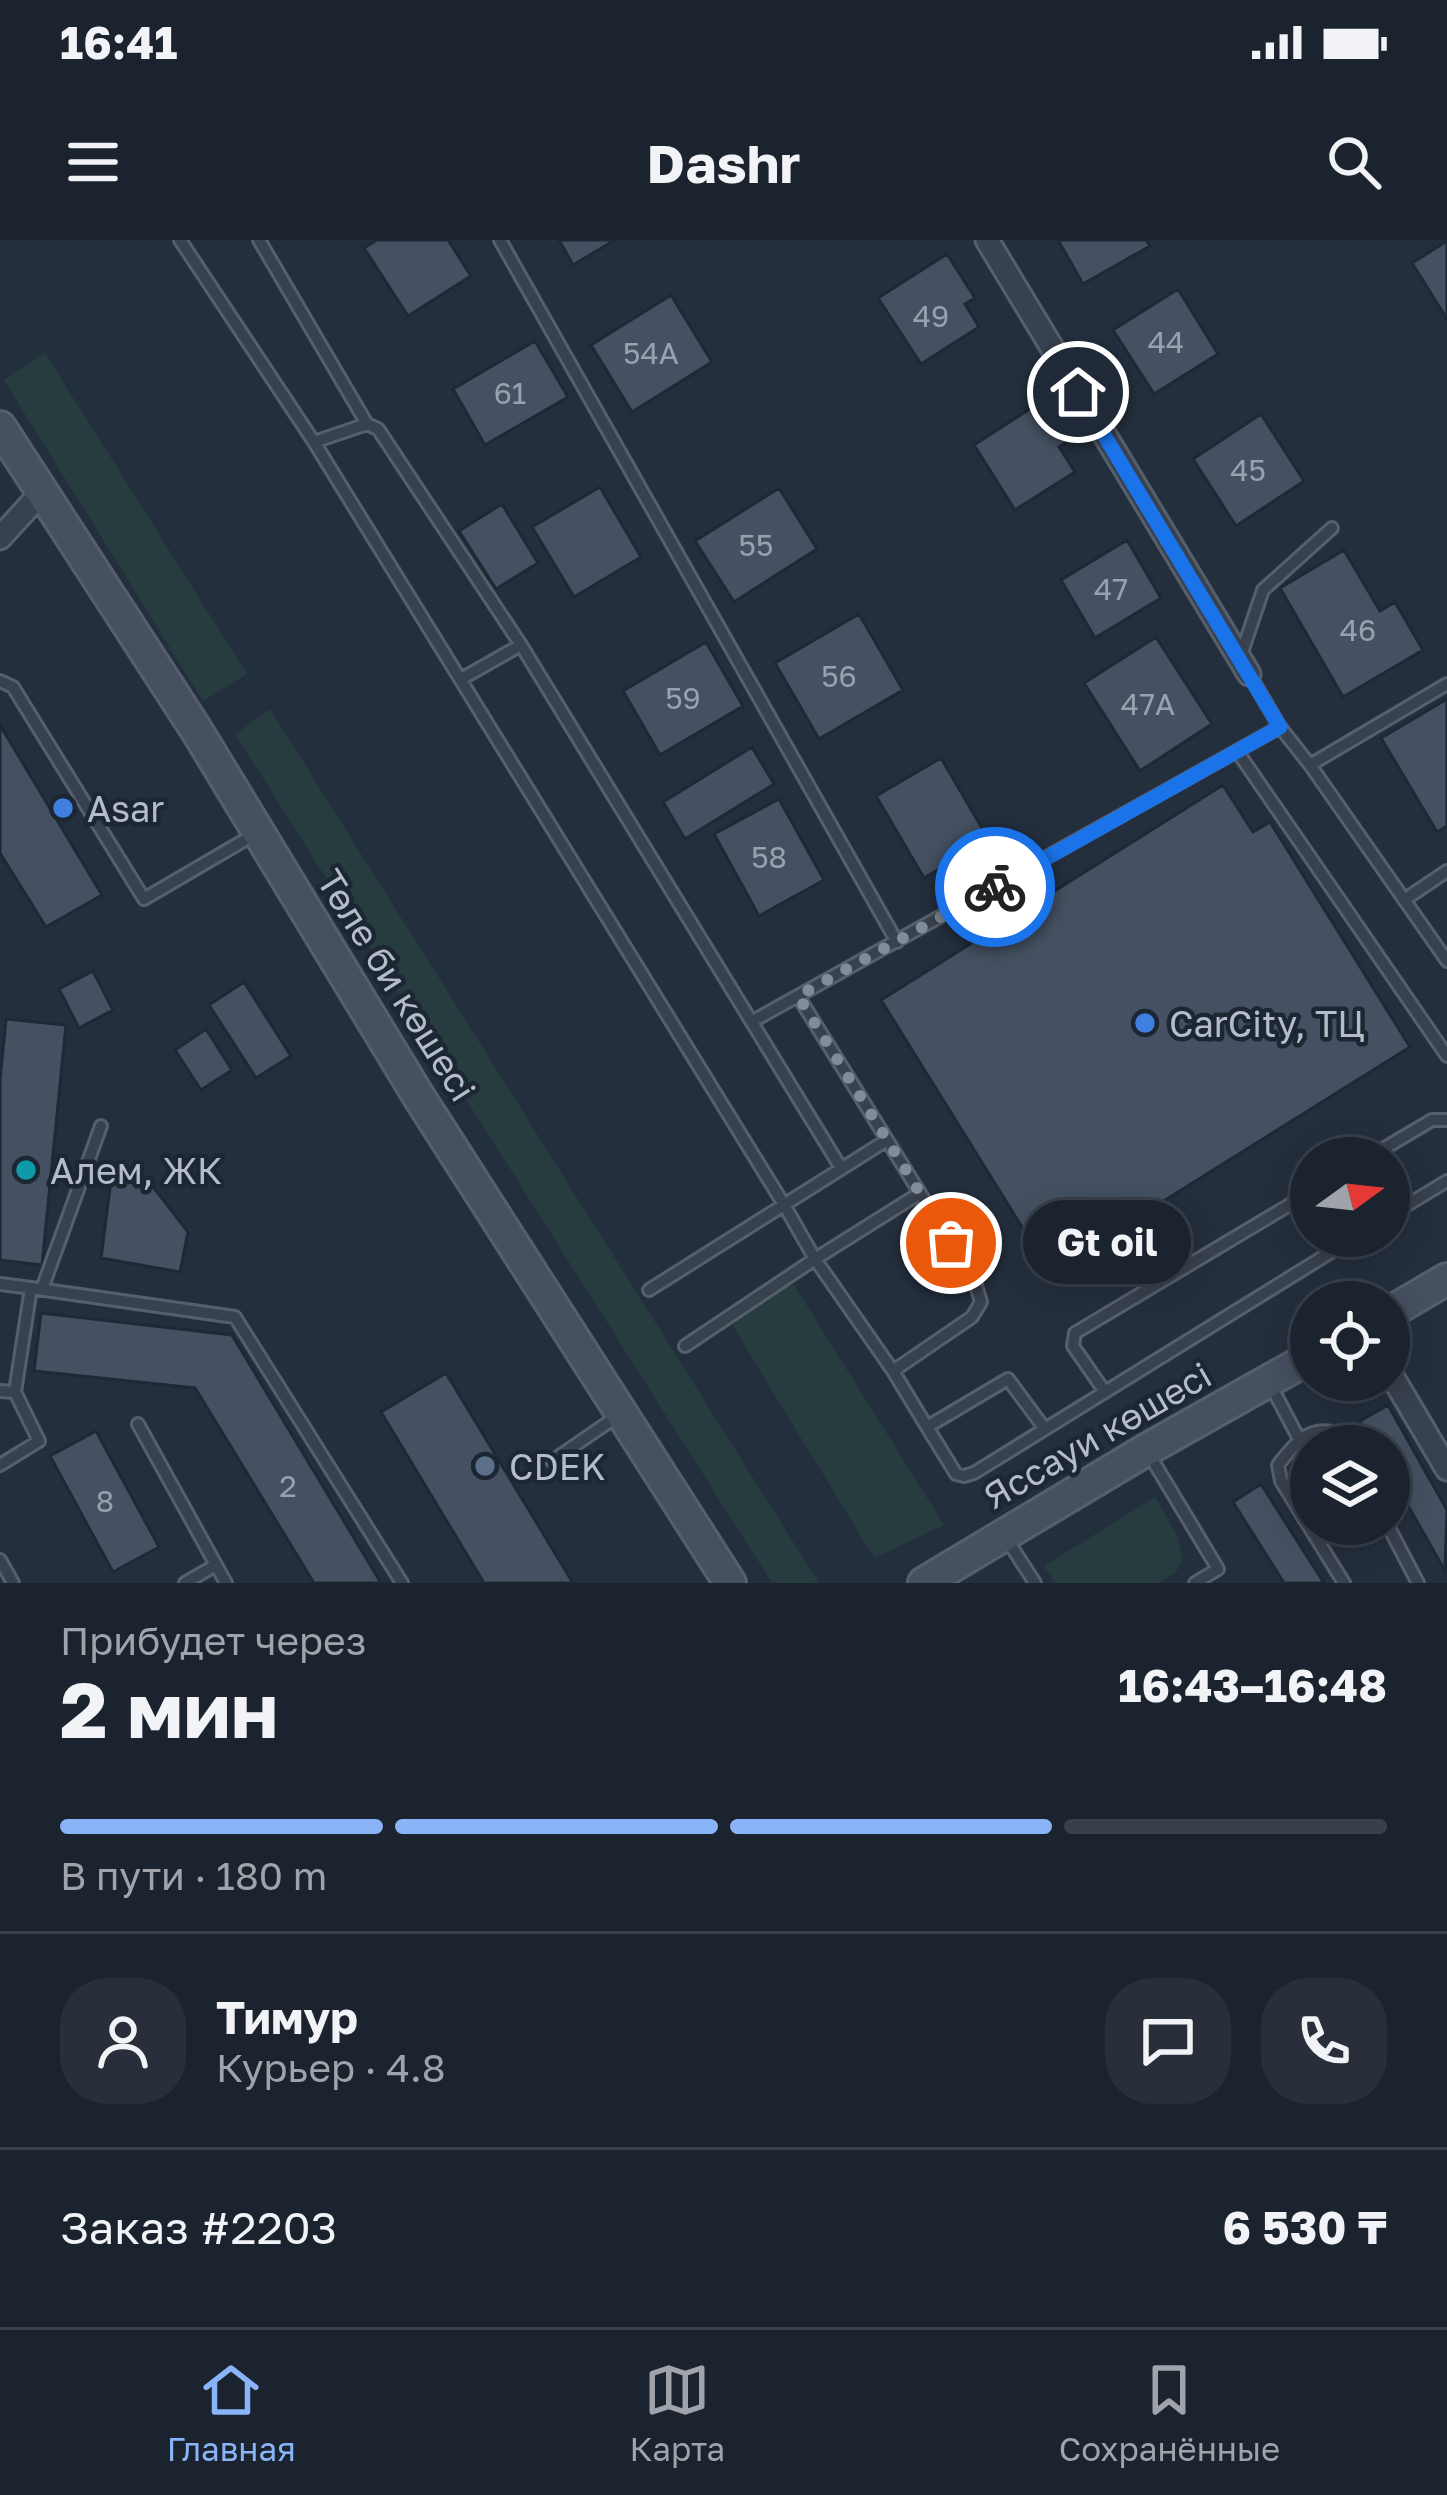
<!DOCTYPE html>
<html lang="ru">
<head>
<meta charset="utf-8">
<style>
	:root { --surface:#1b232e; --page:#282f3a; --text:#f1f3f6; --muted:#a0a4aa; --line:#39404a; --accent:#8ab4f8 }
	body { margin:0; font-family:"Golos Text",sans-serif; background:var(--page); color:var(--text); height:100vh; display:flex; flex-direction:column; font-size:45px; white-space:nowrap }
	* { box-sizing:border-box; margin:0 }
	p { font-size:39px; color:var(--muted) }
	.icon { flex:none; width:66px; height:66px; fill:none; stroke:currentColor; stroke-width:2; stroke-linecap:round; stroke-linejoin:round }
	.map { position:relative; height:1343px; overflow:hidden }
	.sheet { display:flex; flex-direction:column; background:var(--surface); flex:1 }
	.sheet>* { flex:none }
	.needle { width:78px; rotate:75deg }
	.controls { position:absolute; left:1290px; top:897px; display:grid; gap:24px }
	.controls a { display:grid; place-items:center; width:120px; height:120px; border-radius:50%; background:var(--surface); box-shadow:0 6px 30px #0003,0 0 0 3px var(--line); font-size:60px }
	.pin { position:absolute; display:grid; place-items:center; width:102px; height:102px; color:#fff; margin:-51px; border:6px solid #fff; border-radius:50%; box-shadow:0 3px 12px #0007 }
	.courier { position:absolute; display:grid; place-items:center; width:120px; height:120px; margin:-60px; border:9px solid #1a73e8; border-radius:50%; background:#fff; color:#222; box-shadow:0 3px 15px #0007 }
	.bubble { position:absolute; height:84px; border-radius:42px; background:var(--surface); box-shadow:0 6px 30px #0003,0 0 0 3px var(--line); font-size:39px; font-weight:700; line-height:84px; text-align:center }
	.overview em { font-style:normal; font-weight:700 }
	.overview div { display:flex; flex-direction:column-reverse }
	.overview { display:flex; align-items:center; justify-content:space-between; height:204px; padding:0 60px }
	h1 { font-size:78px; font-weight:700; line-height:90px }
	.bar { display:grid; grid-template-columns:repeat(4,1fr); gap:18px 12px; align-content:center; height:144px; padding:0 60px }
	.bar i { height:15px; border-radius:9px; background:var(--line) }
	.bar .active { background:var(--accent) }
	.bar p { grid-column:span 4 }
	.line { display:flex; align-items:center; gap:30px; padding:0 60px; border-top:3px solid var(--line) }
	.line div { flex:1 }
	.round { display:grid; place-items:center; flex:none; width:126px; height:126px; border-radius:48px; background:var(--page) }
	.status { display:flex; justify-content:space-between; align-items:center; height:84px; padding:0 60px; background:var(--surface); direction:ltr }
	.status svg { height:33px; fill:currentColor }
	header { display:flex; justify-content:space-between; align-items:center; height:156px; padding:0 60px; background:var(--surface); font-size:54px; font-weight:700 }
	.tab-bar { display:flex; justify-content:space-around; align-items:center; height:168px; border-top:3px solid var(--line); background:var(--surface); font-size:33px; color:var(--muted) }
	.tab-bar a { display:grid; justify-items:center; gap:6px }
	.tab-bar .active { color:var(--accent) }
	.map>svg:first-child { display:block }
	.green { fill:#263c3f }
	.building { fill:#455162; stroke:#1f2835; stroke-width:3 }
	.lines { fill:none; stroke-linecap:round; stroke-linejoin:round }
	.lane-casing { stroke:#565f6c; stroke-width:16 }
	.street-casing { stroke:#565f6c; stroke-width:27 }
	.secondary-casing { stroke:#565f6c; stroke-width:36 }
	.lane { stroke:#38414e; stroke-width:10 }
	.street { stroke:#38414e; stroke-width:21 }
	.secondary { stroke:#465061; stroke-width:30 }
	.done { stroke:#828b98; stroke-width:12; stroke-dasharray:0 21.6 }
	.route { stroke:#1a73e8; stroke-width:15 }
	.shop-dot { fill:#3f7fe0; stroke:#1d2633; stroke-width:4.5 }
	.culture-dot { fill:#0f9aa8; stroke:#1d2633; stroke-width:4.5 }
	.service-dot { fill:#5c6f8a; stroke:#1d2633; stroke-width:4.5 }
	.labels { text-anchor:middle; dominant-baseline:central; stroke-width:9; stroke-linejoin:round; paint-order:stroke }
	.number-label { font-size:30px; fill:#98a1af }
	.poi-label { font-size:36px; fill:#b4bcc9; stroke:#1d2633; text-anchor:start }
	.street-label { font-size:36px; fill:#b4bcc9; stroke:#1d2633 }
</style>
</head>
<body>
<div class="status"><b>16:41</b><svg viewBox="0 0 49 12"><path d="M0 12V9h3v3zM5 12V6h3v6zM10 12V3h3v9zM15 12V0h3v12zM26 1h20v11H26zM47 4h2v5h-2z"/></svg></div>
<header><svg class="icon" aria-label="menu" viewBox="0 0 24 24"><path d="M4 6h16M4 12h16M4 18h16"/></svg>Dashr<svg class="icon" aria-label="search" viewBox="0 0 24 24"><circle cx="10" cy="10" r="6"/><path d="M15 15l6 6"/></svg></header>
<div class="map">
<svg width="1447" height="1343" viewBox="0 0 1447 1343">
	<rect width="100%" height="100%" fill="#242f3e"/>
	<path class="green" d="M 45,113 L 247,434 L 203,461 L 4,140 Z
		M 270,469 L 819,1343 L 772,1343 L 235,494 Z
		M 789,1037 L 944,1285 L 874,1318 L 728,1078 Z
		M 1155,1257 L 1178,1296 L 1183,1321 L 1175,1333 L 1158,1343 L 1055,1343 L 1044,1326 Z"/>
	<path class="building" d="M 377,0 L 448,0 L 471,36 L 408,76 L 364,8 Z
		M 559,0 L 615,0 L 573,25 Z
		M 1058,0 L 1146,0 L 1150,6 L 1083,44 Z
		M 1447,1 L 1447,79 L 1412,23 Z
		M 947,14 L 975,58 L 965,64 L 979,87 L 921,124 L 878,58 Z
		M 1178,49 L 1218,114 L 1154,154 L 1113,90 Z
		M 671,55 L 712,122 L 632,172 L 591,105 Z
		M 535,101 L 568,157 L 485,205 L 453,149 Z
		M 1056,152 L 1082,192 L 1059,207 L 1075,232 L 1015,270 L 974,205 Z
		M 1261,174 L 1304,241 L 1236,286 L 1193,219 Z
		M 600,247 L 641,317 L 574,357 L 532,287 Z
		M 779,248 L 817,309 L 734,362 L 695,301 Z
		M 502,264 L 538,323 L 496,349 L 459,291 Z
		M 1127,300 L 1161,358 L 1095,398 L 1061,340 Z
		M 1344,310 L 1380,371 L 1395,362 L 1423,410 L 1343,457 L 1280,348 Z
		M 859,374 L 903,450 L 819,499 L 775,423 Z
		M 1156,397 L 1212,484 L 1140,531 L 1084,443 Z
		M 706,402 L 743,466 L 660,515 L 623,451 Z
		M 1447,459 L 1447,586 L 1437,592 L 1381,498 Z
		M 0,485 L 102,655 L 46,687 L 0,613 Z
		M 752,507 L 774,544 L 685,599 L 663,562 Z
		M 941,518 L 989,600 L 924,638 L 876,556 Z
		M 1223,545 L 1253,592 L 1270,582 L 1410,807 L 1050,1032 L 881,760 Z
		M 779,559 L 824,640 L 759,676 L 714,594 Z
		M 93,731 L 113,770 L 79,788 L 59,749 Z
		M 244,742 L 291,816 L 256,838 L 209,765 Z
		M 6,779 L 66,785 L 42,1025 L 0,1020 L 0,840 Z
		M 206,789 L 232,830 L 201,850 L 175,810 Z
		M 111,940 L 151,944 L 188,992 L 180,1032 L 101,1018 Z
		M 41,1073 L 232,1095 L 381,1343 L 314,1343 L 195,1148 L 34,1131 Z
		M 446,1133 L 573,1343 L 484,1343 L 381,1172 Z
		M 1388,1165 L 1447,1270 L 1445,1331 L 1389,1232 L 1389,1206 L 1374,1206 L 1360,1181 Z
		M 96,1191 L 159,1307 L 113,1332 L 50,1216 Z
		M 1261,1244 L 1324,1343 L 1284,1343 L 1233,1262 Z"/>
	<g class="lines">
		<g class="lane-casing">
			<path id="lane" d="M 180,0 L 314,202 L 783,963 L 815,1019 L 685,1106
				M 259,0 L 367,184 L 378,189 L 521,405 L 841,928
				M 500,0 L 897,702
				M 314,202 L 367,184
				M 1240,418 L 1263,350 L 1332,288
				M 1249,434 L 1280,487 L 1310,525 L 1447,444
				M 461,439 L 521,405
				M 0,441 L 13,447 L 144,659 L 255,594
				M 1237,511 L 1447,816
				M 1310,525 L 1447,721
				M 1404,660 L 1447,631
				M 798,756 L 975,1042 L 981,1062 L 972,1077 L 893,1131 L 927,1187 L 1008,1139 L 1045,1189
				M 753,781 L 1280,487
				M 1368,918 L 1432,880 L 1447,880
				M 1389,976 L 1447,941
				M 0,1044 L 31,1048 L 15,1152 L 0,1151
				M 31,1048 L 235,1077 L 402,1343
				M 42,1049 L 101,886
				M 649,1050 L 887,900
				M 893,1131 L 815,1019 L 920,953
				M 1270,1144 L 1299,1199
				M 1105,1152 L 1073,1106 L 1075,1093 L 1311,952
				M 138,1184 L 226,1343
				M 927,1187 L 956,1234 L 964,1236 L 974,1233 L 1357,996
				M 1340,1206 L 1332,1192 C 1306,1187 1293,1206 1278,1225 L 1281,1241 L 1344,1343
				M 1147,1211 L 1218,1329 L 1195,1343
				M 552,1221 L 619,1175
				M 0,1225 L 39,1201 L 15,1152
				M 1387,1284 L 1418,1343
				M 1004,1295 L 1035,1343
				M 0,1320 L 13,1343
				M 185,1343 L 216,1325"/>
		</g>
		<g class="street-casing">
			<path id="street" d="M 987,0 L 1249,434
				M 0,298 L 43,251
				M 1389,1131 L 1447,1229"/>
		</g>
		<g class="secondary-casing">
			<path id="secondary" d="M 0,187 L 197,491 L 419,857 L 730,1343
				M 1389,1073 L 1447,1039
				M 924,1343 L 1146,1210 L 1311,1117"/>
		</g>
		<use href="#lane" class="lane"/>
		<use href="#street" class="street"/>
		<use href="#secondary" class="secondary"/>
	</g>
	<g class="lines">
		<path class="done" d="M 951,1003 L 798,756 L 995,647"/>
		<path class="route" d="M 995,647 L 1280,487 L 1078,152"/>
	</g>
	<g class="shop-dot">
		<circle cx="63" cy="568" r="12"/>
		<circle cx="1145" cy="783" r="12"/>
	</g>
	<circle class="culture-dot" cx="26" cy="930" r="12"/>
	<circle class="service-dot" cx="485" cy="1226" r="12"/>
	<g class="labels">
		<g class="number-label">
			<text x="931" y="76">49</text>
			<text x="1166" y="102">44</text>
			<text x="651" y="113">54А</text>
			<text x="510" y="153">61</text>
			<text x="1248" y="230">45</text>
			<text x="756" y="305">55</text>
			<text x="1111" y="349">47</text>
			<text x="1358" y="390">46</text>
			<text x="839" y="436">56</text>
			<text x="683" y="458">59</text>
			<text x="1148" y="464">47А</text>
			<text x="769" y="617">58</text>
			<text x="288" y="1246">2</text>
			<text x="105" y="1261">8</text>
		</g>
		<g class="poi-label">
			<text x="87" y="568">Asar</text>
			<text x="1169" y="783">CarCity, ТЦ</text>
			<text x="50" y="930">Алем, ЖК</text>
			<text x="509" y="1226">CDEK</text>
		</g>
		<g class="street-label">
			<text transform="translate(397 745) rotate(58)">Төле би көшесі</text>
			<text transform="translate(1097 1195) rotate(-30)">Яссауи көшесі</text>
		</g>
	</g>
</svg>
<div class="controls">
<a><svg class="needle" viewBox="-14 -14 28 28"><path d="M0-13l5 13h-10z" fill="#e53935"/><path d="M0 13l5-13h-10z" fill="#a0a4aa"/></svg></a>
<a><svg class="icon" aria-label="locate" viewBox="0 0 24 24"><circle cx="12" cy="12" r="6"/><path d="M12 2v4M12 18v4M2 12h4M18 12h4"/></svg></a>
<a><svg class="icon" aria-label="layers" viewBox="0 0 24 24"><path d="M12 4l9 5-9 5-9-5zM3 14l9 5 9-5"/></svg></a>
</div>
<div class="pin" style="left:951px;top:1003px;background:#ea580c"><svg class="icon" aria-label="bag" viewBox="0 0 24 24"><path d="M5 8h14l-1 12H6zM9 8a3 3 0 0 1 6 0"/></svg></div>
<div class="pin" style="left:1078px;top:152px;background:#1f2937"><svg class="icon" aria-label="home" viewBox="0 0 24 24"><path d="M3 11l9-7 9 7M6 9v11h12V9"/></svg></div>
<div class="courier" style="left:995px;top:647px"><svg class="icon" aria-label="bike" viewBox="0 0 24 24"><circle cx="6" cy="16" r="4"/><circle cx="18" cy="16" r="4"/><path d="M6 16l4-8h5l3 8M10 8l3 8H6M13 5h3"/></svg></div>
<div class="bubble" style="left:1023px;top:960px;width:168px">Gt oil</div>
</div>
<section class="sheet">
<div class="overview"><div><h1>2 мин</h1><p>Прибудет через</p></div><em>16:43–16:48</em></div>
<div class="bar"><i class="active"></i><i class="active"></i><i class="active"></i><i></i><p>В пути · 180 m</p></div>
<div class="line" style="height:216px"><a class="round"><svg class="icon" aria-label="person" viewBox="0 0 24 24"><circle cx="12" cy="8" r="4"/><path d="M4 21q1-7 8-7t8 7"/></svg></a><div><b>Тимур</b><p>Курьер · 4.8</p></div><a class="round"><svg class="icon" aria-label="chat" viewBox="0 0 24 24"><path d="M4 5h16v11H9l-5 4z"/></svg></a><a class="round"><svg class="icon" aria-label="phone" viewBox="0 0 24 24"><path d="M5 4h4l2 5-3 2q2 4 5 5l2-3 5 2v4C11 20 4 13 5 4z"/></svg></a></div>
<div class="line" style="height:156px"><div>Заказ #2203</div><b>6 530 ₸</b></div>
</section>
<nav class="tab-bar">
<a class="active"><svg class="icon" aria-label="home" viewBox="0 0 24 24"><path d="M3 11l9-7 9 7M6 9v11h12V9"/></svg>Главная</a>
<a><svg class="icon" aria-label="map" viewBox="0 0 24 24"><path d="M3 6l6-2 6 2 6-2v14l-6 2-6-2-6 2zM9 4v14M15 6v14"/></svg>Карта</a>
<a><svg class="icon" aria-label="saved" viewBox="0 0 24 24"><path d="M7 4h10v16l-5-4-5 4z"/></svg>Сохранённые</a>
</nav>
</body>
</html>
